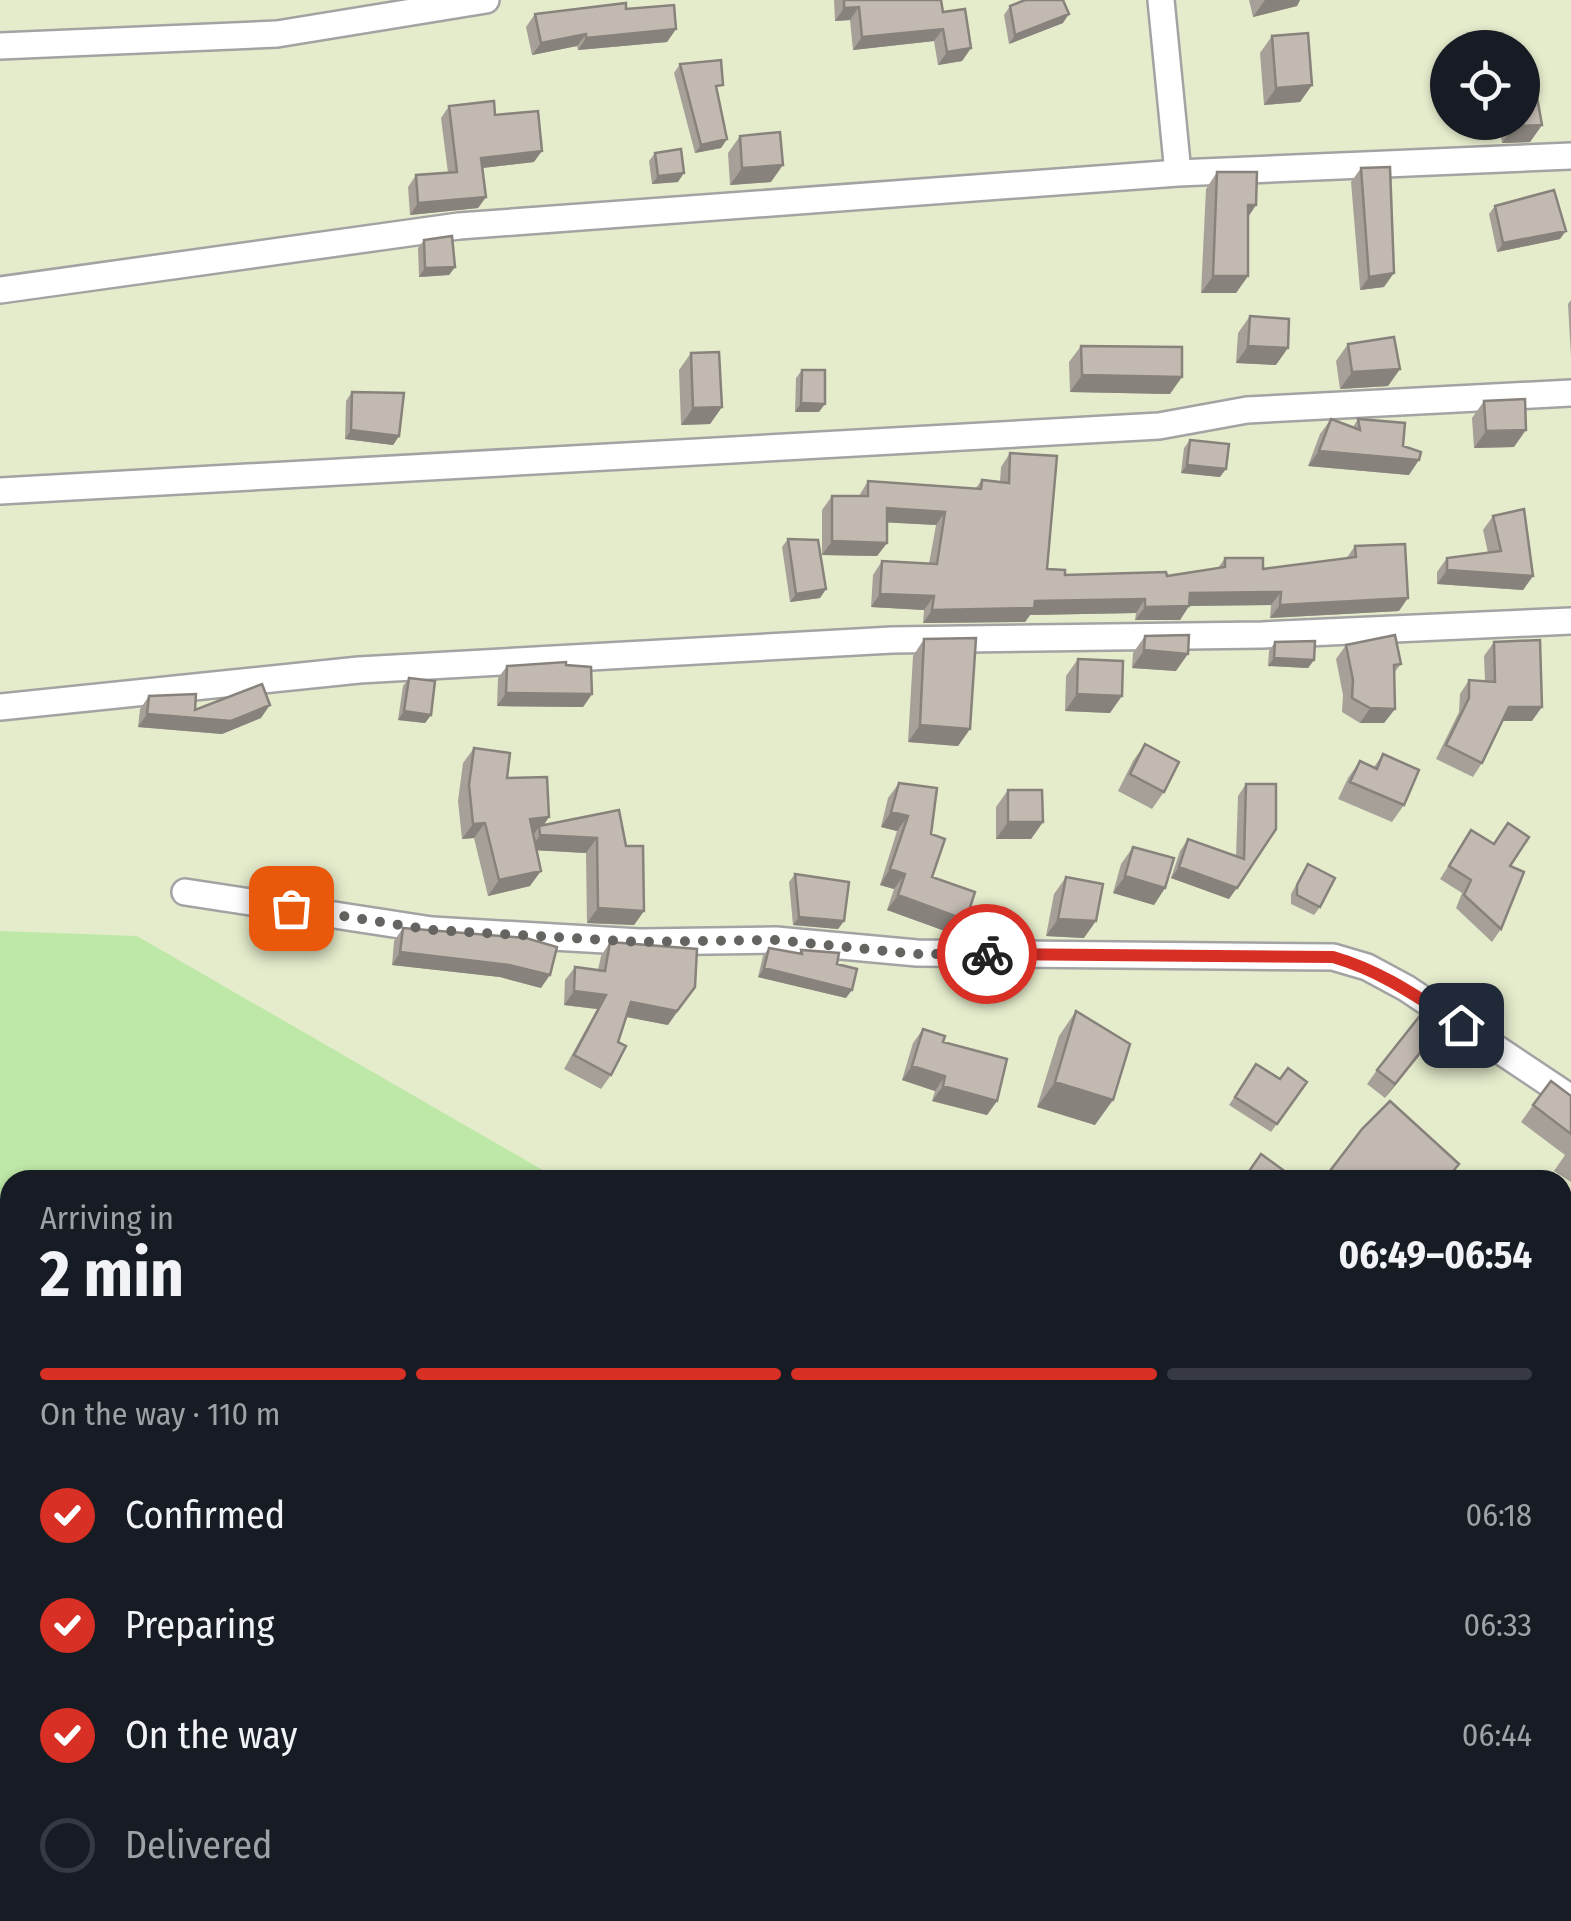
<!DOCTYPE html>
<html lang="en">
<head>
<meta charset="utf-8">
<style>
	:root { --surface:#171b24; --page:#20242c; --text:#f1f3f6; --muted:#9ea1a6; --line:#363941; --accent:#d93025 }
	body { margin:0; font-family:"Fira Sans Condensed",sans-serif; background:var(--page); color:var(--text); height:100vh; display:flex; flex-direction:column; font-size:38px; white-space:nowrap }
	* { box-sizing:border-box; margin:0 }
	p { font-size:32px; color:var(--muted) }
	.icon { flex:none; width:55px; height:55px; fill:none; stroke:currentColor; stroke-width:2; stroke-linecap:round; stroke-linejoin:round }
	.map { position:relative; flex:1; overflow:hidden }
	.drawer { position:absolute; left:0px; top:1170px; width:1572px; height:752px; display:flex; flex-direction:column; background:var(--surface); border-radius:30px 30px 0 0; box-shadow:0 2px 8px #0004 }
	.drawer>* { flex:none }
	.tools { position:absolute; left:1430px; top:30px; display:grid; gap:20px }
	.tools a { display:grid; place-items:center; width:110px; height:110px; border-radius:50%; background:var(--surface); box-shadow:0 2px 8px #0004; font-size:50px }
	.pin { position:absolute; display:grid; place-items:center; width:85px; height:85px; color:#fff; margin:-42px; border-radius:20px; box-shadow:0 5px 15px #0006 }
	.courier { position:absolute; display:grid; place-items:center; width:100px; height:100px; margin:-50px; border:8px solid #d93025; border-radius:50%; background:#fff; color:#222; box-shadow:0 2px 12px #0007 }
	.summary em { font-style:normal; font-weight:700 }
	.summary div { display:flex; flex-direction:column-reverse }
	.summary { display:flex; align-items:center; justify-content:space-between; height:170px; padding:0 40px }
	h1 { font-size:65px; font-weight:700; line-height:75px }
	.bar { display:grid; grid-template-columns:repeat(4,1fr); gap:15px 10px; align-content:center; height:120px; padding:0 40px }
	.bar i { height:12px; border-radius:8px; background:var(--line) }
	.bar .active { background:var(--accent) }
	.bar p { grid-column:span 4 }
	ol { padding:0 40px; list-style:none }
	li { display:flex; align-items:center; gap:30px; height:110px }
	li p { margin-inline-start:auto }
	li .icon { padding:10px; border-radius:50%; background:var(--accent); color:#fff; stroke-width:4 }
	li:last-child { color:var(--muted) }
	li i { width:55px; height:55px; border:5px solid var(--line); border-radius:50% }
	.map>svg:first-child { display:block }
	.farmland { fill:#e5eccc; fill-rule:evenodd }
	.grass { fill:#bee8a7 }
	.lines { fill:none; stroke-linecap:round; stroke-linejoin:round }
	.street-casing { stroke:#a3a3a3; stroke-width:30 }
	.primary-casing { stroke:#917602; stroke-width:45 }
	.street { stroke:#fff; stroke-width:25 }
	.primary { stroke:#fade99; stroke-width:40 }
	.wall { fill:#a7a098 }
	.shaded-wall { fill:#88827c }
	.building { fill:#c2bab1; stroke:#88827c; stroke-width:2.5 }
	.done { stroke:#656461; stroke-width:10; stroke-dasharray:0 18 }
	.route { stroke:#d93025; stroke-width:12 }
</style>
</head>
<body>
<div class="map">
<svg width="1571" height="1921" viewBox="0 0 1571 1921">
	<rect width="100%" height="100%" fill="#edebe1"/>
	<path class="farmland" d="M 0,0 L 1571,0 L 1571,1921 L 0,1921 ZM 1448,48 L 1522,48 L 1522,122 L 1448,122 ZM 10,1180 L 1562,1180 L 1562,1912 L 10,1912 Z"/>
	<path class="grass" d="M 0,931 L 137,936 L 560,1180 L 10,1180 L 10,1901 L 0,1892 Z
		M 23,1913 L 1106,1913 L 1099,1921 L 33,1921 Z"/>
	<g class="lines">
		<g class="street-casing">
			<path id="street" d="M 1161,0 L 1178,173
				M 0,46 L 277,34 L 486,0
				M 0,290 L 459,226 L 1178,173 L 1571,156
				M 0,491 L 1159,426 L 1247,410 L 1571,393
				M 0,707 L 359,670 L 892,640 L 1262,635 L 1571,621
				M 185,892 L 432,930 L 640,942 L 776,940 L 917,953 L 1333,957 L 1367,967 L 1406,988 L 1571,1098
				M 1562,1516 L 1571,1504
				M 1562,1582 L 1571,1589"/>
		</g>
		<g class="primary-casing">
			<path id="primary" d="M 1562,1810 L 1571,1799
				M 1477,1921 L 1484,1912"/>
		</g>
		<use href="#street" class="street"/>
		<use href="#primary" class="primary"/>
	</g>
	<path class="wall" d="M 834,0 L 941,0 L 943,12 L 971,48 L 962,61 L 938,65 L 934,41 L 853,50 L 850,20 L 835,21 Z
		M 1249,0 L 1300,0 L 1297,6 L 1253,17 Z
		M 1010,6 L 1063,23 L 1009,44 L 1004,15 Z
		M 626,9 L 676,29 L 667,42 L 578,50 L 577,46 L 532,55 L 526,27 L 535,14 Z
		M 1272,36 L 1312,85 L 1300,102 L 1264,105 L 1260,53 Z
		M 680,64 L 717,93 L 727,139 L 721,148 L 695,153 L 674,73 Z
		M 449,106 L 495,115 L 534,162 L 483,168 L 486,197 L 478,208 L 410,215 L 408,187 L 416,175 L 448,173 L 441,118 Z
		M 1499,122 L 1522,122 L 1542,125 L 1530,142 L 1502,143 Z
		M 740,136 L 771,182 L 730,185 L 728,153 Z
		M 655,153 L 678,182 L 652,184 L 649,161 Z
		M 1361,168 L 1384,287 L 1360,290 L 1351,182 Z
		M 1217,172 L 1248,276 L 1236,293 L 1201,293 L 1206,189 Z
		M 1495,206 L 1560,239 L 1497,252 L 1489,214 Z
		M 424,240 L 455,267 L 449,275 L 419,277 L 418,248 Z
		M 1571,300 L 1571,356 L 1568,304 Z
		M 1250,316 L 1276,365 L 1236,363 L 1238,333 Z
		M 1348,344 L 1400,369 L 1388,386 L 1340,389 L 1336,361 Z
		M 1081,346 L 1170,394 L 1070,392 L 1069,362 Z
		M 691,353 L 722,407 L 710,424 L 681,425 L 679,370 Z
		M 802,370 L 819,412 L 795,412 L 796,378 Z
		M 352,392 L 399,436 L 393,445 L 345,439 L 346,401 Z
		M 1484,401 L 1514,447 L 1474,448 L 1472,418 Z
		M 1331,419 L 1353,427 L 1358,419 L 1403,446 L 1409,475 L 1308,466 L 1320,434 Z
		M 1190,440 L 1220,477 L 1181,473 L 1184,448 Z
		M 1010,453 L 1047,569 L 1065,575 L 1167,576 L 1218,568 L 1225,558 L 1263,569 L 1346,559 L 1355,546 L 1399,611 L 1270,618 L 1271,605 L 1189,606 L 1180,620 L 1135,620 L 1136,613 L 1030,615 L 1025,622 L 923,623 L 924,610 L 871,607 L 873,575 L 882,561 L 929,564 L 936,525 L 887,522 L 887,543 L 877,556 L 822,555 L 822,510 L 832,496 L 859,496 L 868,481 L 975,489 L 982,480 L 1000,482 L 1001,467 Z
		M 1493,516 L 1533,576 L 1523,590 L 1437,584 L 1437,572 L 1447,558 L 1488,553 L 1483,530 Z
		M 788,539 L 826,589 L 820,598 L 790,602 L 782,547 Z
		M 1145,636 L 1176,671 L 1132,668 L 1133,653 Z
		M 924,639 L 970,729 L 958,746 L 908,742 L 913,656 Z
		M 1275,642 L 1314,660 L 1308,668 L 1268,666 L 1269,651 Z
		M 1494,642 L 1532,721 L 1503,721 L 1482,763 L 1473,777 L 1436,759 L 1459,712 L 1460,694 L 1469,680 L 1485,681 L 1484,656 Z
		M 1346,645 L 1401,664 L 1394,673 L 1395,709 L 1384,723 L 1360,723 L 1342,712 L 1343,695 L 1336,659 Z
		M 1078,659 L 1110,713 L 1065,711 L 1066,676 Z
		M 566,665 L 592,694 L 583,707 L 497,706 L 498,678 L 507,666 Z
		M 409,678 L 431,715 L 425,723 L 398,720 L 403,686 Z
		M 149,696 L 195,710 L 261,718 L 222,734 L 138,727 L 140,709 Z
		M 1145,744 L 1164,792 L 1152,809 L 1118,791 L 1133,761 Z
		M 474,748 L 507,778 L 543,826 L 626,846 L 644,911 L 634,925 L 587,923 L 586,853 L 537,850 L 530,886 L 488,896 L 474,838 L 462,839 L 458,801 L 463,763 Z
		M 1383,754 L 1404,805 L 1392,822 L 1338,799 L 1348,778 L 1360,761 L 1374,767 Z
		M 899,783 L 931,834 L 932,877 L 956,935 L 887,910 L 894,889 L 880,885 L 897,831 L 881,827 L 888,798 Z
		M 1246,784 L 1276,784 L 1229,899 L 1171,878 L 1180,851 L 1188,839 L 1236,857 L 1238,796 Z
		M 1008,790 L 1043,822 L 1031,839 L 996,839 L 996,807 Z
		M 1471,830 L 1510,866 L 1501,929 L 1492,942 L 1456,908 L 1462,893 L 1440,879 Z
		M 1133,847 L 1165,888 L 1154,905 L 1113,893 L 1121,864 Z
		M 1308,864 L 1320,907 L 1314,915 L 1291,904 L 1291,894 Z
		M 795,874 L 844,921 L 838,929 L 793,925 L 789,882 Z
		M 1066,877 L 1084,938 L 1046,936 L 1054,894 Z
		M 403,928 L 541,988 L 500,977 L 392,965 L 394,941 Z
		M 610,942 L 668,1025 L 626,1017 L 618,1042 L 611,1075 L 601,1089 L 564,1069 L 597,1009 L 564,1005 L 565,980 L 575,967 L 598,970 L 601,956 Z
		M 769,948 L 798,954 L 801,950 L 837,964 L 846,998 L 758,977 L 763,956 Z
		M 1076,1011 L 1095,1125 L 1037,1107 L 1059,1036 Z
		M 923,1029 L 943,1042 L 997,1101 L 987,1115 L 932,1101 L 935,1091 L 902,1080 L 913,1043 Z
		M 1440,1030 L 1385,1098 L 1367,1084 L 1377,1070 Z
		M 1256,1064 L 1280,1079 L 1307,1082 L 1271,1132 L 1229,1105 Z
		M 1571,1096 L 1571,1182 L 1554,1171 L 1565,1155 L 1521,1122 L 1533,1105 Z"/>
	<path class="shaded-wall" d="M 1265,0 L 1300,0 L 1297,6 L 1253,17 Z
		M 859,7 L 850,20 L 835,21 L 844,8 Z
		M 1069,14 L 1063,23 L 1009,44 L 1015,35 Z
		M 676,29 L 667,42 L 578,50 L 586,38 Z
		M 943,29 L 934,41 L 853,50 L 862,37 Z
		M 586,34 L 577,46 L 532,55 L 541,43 Z
		M 971,48 L 962,61 L 938,65 L 947,52 Z
		M 1312,85 L 1300,102 L 1264,105 L 1276,88 Z
		M 1542,125 L 1530,142 L 1502,143 L 1514,126 Z
		M 727,139 L 721,148 L 695,153 L 701,145 Z
		M 542,151 L 534,162 L 473,169 L 481,158 Z
		M 783,165 L 771,182 L 730,185 L 742,168 Z
		M 684,173 L 678,182 L 652,184 L 658,176 Z
		M 486,197 L 478,208 L 410,215 L 418,203 Z
		M 1248,205 L 1256,205 L 1245,222 Z
		M 1566,231 L 1560,239 L 1497,252 L 1503,243 Z
		M 455,267 L 449,275 L 419,277 L 425,268 Z
		M 1394,273 L 1384,287 L 1360,290 L 1369,277 Z
		M 1213,276 L 1248,276 L 1236,293 L 1201,293 Z
		M 1248,346 L 1288,348 L 1276,365 L 1236,363 Z
		M 1400,369 L 1388,386 L 1340,389 L 1352,372 Z
		M 1082,375 L 1182,377 L 1170,394 L 1070,392 Z
		M 801,403 L 825,404 L 819,412 L 795,412 Z
		M 722,407 L 710,424 L 681,425 L 693,408 Z
		M 351,430 L 399,436 L 393,445 L 345,439 Z
		M 1526,430 L 1514,447 L 1474,448 L 1486,431 Z
		M 1319,451 L 1419,460 L 1409,475 L 1308,466 Z
		M 1187,465 L 1226,469 L 1220,477 L 1181,473 Z
		M 887,508 L 945,512 L 936,525 L 878,522 Z
		M 832,541 L 887,543 L 877,556 L 822,555 Z
		M 1447,570 L 1533,576 L 1523,590 L 1437,584 Z
		M 826,589 L 820,598 L 790,602 L 796,594 Z
		M 1281,592 L 1271,605 L 1180,606 L 1190,593 Z
		M 880,594 L 934,596 L 924,610 L 871,607 Z
		M 1408,598 L 1399,611 L 1270,618 L 1280,605 Z
		M 1145,599 L 1136,613 L 1030,615 L 1025,622 L 923,623 L 932,610 L 1035,601 Z
		M 1189,606 L 1180,620 L 1135,620 L 1145,607 Z
		M 1144,650 L 1188,654 L 1176,671 L 1132,668 Z
		M 1274,658 L 1314,660 L 1308,668 L 1268,666 Z
		M 506,693 L 592,694 L 583,707 L 497,706 Z
		M 1077,694 L 1122,696 L 1110,713 L 1065,711 Z
		M 270,705 L 261,718 L 222,734 L 138,727 L 147,714 Z
		M 1509,707 L 1542,707 L 1532,721 L 1500,721 Z
		M 1370,708 L 1395,709 L 1384,723 L 1360,723 Z
		M 404,711 L 431,715 L 425,723 L 398,720 Z
		M 920,725 L 970,729 L 958,746 L 908,742 Z
		M 891,812 L 908,816 L 897,831 L 881,827 Z
		M 549,817 L 540,831 L 539,826 L 535,833 L 519,835 L 530,819 Z
		M 1008,822 L 1043,822 L 1031,839 L 996,839 Z
		M 485,823 L 474,838 L 462,839 L 473,824 Z
		M 540,835 L 597,838 L 586,853 L 530,850 Z
		M 1179,867 L 1237,888 L 1229,899 L 1171,878 Z
		M 890,869 L 905,874 L 894,889 L 880,885 Z
		M 541,871 L 530,886 L 488,896 L 499,880 Z
		M 1125,876 L 1165,888 L 1154,905 L 1113,893 Z
		M 898,895 L 966,920 L 956,935 L 887,910 Z
		M 598,908 L 644,911 L 634,925 L 587,923 Z
		M 799,917 L 844,921 L 838,929 L 793,925 Z
		M 1058,919 L 1096,921 L 1084,938 L 1046,936 Z
		M 400,952 L 509,965 L 550,975 L 541,988 L 500,977 L 392,965 Z
		M 764,968 L 852,990 L 846,998 L 758,977 Z
		M 695,987 L 668,1025 L 622,1016 L 631,1002 Z
		M 574,991 L 606,995 L 597,1009 L 564,1005 Z
		M 1449,1016 L 1440,1030 L 1385,1098 L 1395,1084 Z
		M 912,1066 L 945,1076 L 935,1091 L 902,1080 Z
		M 1055,1082 L 1113,1100 L 1095,1125 L 1037,1107 Z
		M 943,1086 L 997,1101 L 987,1115 L 932,1101 Z"/>
	<path class="building" d="M 844,0 L 941,0 L 943,12 L 965,9 L 971,48 L 947,52 L 943,29 L 862,37 L 859,7 L 844,8 Z
		M 1025,0 L 1063,0 L 1069,14 L 1015,35 L 1010,6 Z
		M 626,3 L 626,9 L 674,5 L 676,29 L 586,38 L 586,34 L 541,43 L 535,14 Z
		M 1308,33 L 1312,85 L 1276,88 L 1272,36 Z
		M 721,60 L 723,85 L 716,86 L 727,139 L 701,145 L 680,64 Z
		M 1537,97 L 1542,125 L 1514,126 L 1514,122 L 1522,122 L 1522,100 Z
		M 494,101 L 495,115 L 538,111 L 542,151 L 481,158 L 486,197 L 418,203 L 416,175 L 457,172 L 449,106 Z
		M 780,132 L 783,165 L 742,168 L 740,136 Z
		M 681,149 L 684,173 L 658,176 L 655,153 Z
		M 1390,167 L 1394,273 L 1369,277 L 1361,168 Z
		M 1217,172 L 1257,172 L 1256,205 L 1248,205 L 1248,276 L 1213,276 Z
		M 1554,190 L 1566,231 L 1503,243 L 1495,206 Z
		M 452,236 L 455,267 L 425,268 L 424,240 Z
		M 1250,316 L 1289,319 L 1288,348 L 1248,346 Z
		M 1394,337 L 1400,369 L 1352,372 L 1348,344 Z
		M 1081,346 L 1182,347 L 1182,377 L 1082,375 Z
		M 719,352 L 722,407 L 693,408 L 691,353 Z
		M 802,370 L 825,370 L 825,404 L 801,403 Z
		M 352,392 L 404,393 L 399,436 L 351,430 Z
		M 1525,399 L 1526,430 L 1486,431 L 1484,401 Z
		M 1331,419 L 1360,430 L 1358,419 L 1405,423 L 1403,446 L 1421,452 L 1419,460 L 1319,451 Z
		M 1190,440 L 1229,444 L 1226,469 L 1187,465 Z
		M 1010,453 L 1057,456 L 1047,569 L 1065,570 L 1065,575 L 1166,572 L 1167,576 L 1225,567 L 1225,558 L 1263,558 L 1263,569 L 1356,557 L 1355,546 L 1405,544 L 1408,598 L 1280,605 L 1281,592 L 1190,593 L 1189,606 L 1145,607 L 1145,599 L 1035,601 L 1034,608 L 932,610 L 934,596 L 880,594 L 882,561 L 937,564 L 945,512 L 887,508 L 887,543 L 832,541 L 832,496 L 868,496 L 868,481 L 981,489 L 982,480 L 1009,483 Z
		M 1524,509 L 1533,576 L 1447,570 L 1447,558 L 1501,551 L 1493,516 Z
		M 788,539 L 818,540 L 826,589 L 796,594 Z
		M 1189,635 L 1188,654 L 1144,650 L 1145,636 Z
		M 1395,635 L 1401,664 L 1394,665 L 1395,709 L 1370,708 L 1352,698 L 1353,680 L 1346,645 Z
		M 976,638 L 970,729 L 920,725 L 924,639 Z
		M 1540,640 L 1542,707 L 1509,707 L 1482,763 L 1446,745 L 1469,698 L 1469,680 L 1495,682 L 1494,642 Z
		M 1315,641 L 1314,660 L 1274,658 L 1275,642 Z
		M 1078,659 L 1123,661 L 1122,696 L 1077,694 Z
		M 566,662 L 566,665 L 591,667 L 592,694 L 506,693 L 507,666 Z
		M 409,678 L 435,681 L 431,715 L 404,711 Z
		M 262,684 L 270,705 L 231,721 L 147,714 L 149,696 L 196,694 L 195,710 Z
		M 1145,744 L 1179,762 L 1164,792 L 1130,774 Z
		M 474,748 L 510,753 L 507,778 L 547,777 L 549,817 L 530,819 L 541,871 L 499,880 L 485,823 L 473,824 L 469,785 Z
		M 1383,754 L 1419,770 L 1404,805 L 1350,782 L 1360,761 L 1377,769 Z
		M 899,783 L 937,788 L 931,834 L 945,839 L 932,877 L 975,892 L 966,920 L 898,895 L 905,874 L 890,869 L 908,816 L 891,812 Z
		M 1246,784 L 1276,784 L 1276,829 L 1237,888 L 1179,867 L 1188,839 L 1244,859 Z
		M 1008,790 L 1042,790 L 1043,822 L 1008,822 Z
		M 619,810 L 626,846 L 643,846 L 644,911 L 598,908 L 597,838 L 540,835 L 539,826 Z
		M 1508,823 L 1529,837 L 1510,866 L 1524,872 L 1501,929 L 1464,895 L 1471,880 L 1449,866 L 1471,830 L 1494,844 Z
		M 1133,847 L 1174,858 L 1165,888 L 1125,876 Z
		M 1308,864 L 1335,878 L 1320,907 L 1297,895 L 1297,885 Z
		M 795,874 L 849,882 L 844,921 L 799,917 Z
		M 1066,877 L 1103,884 L 1096,921 L 1058,919 Z
		M 403,928 L 526,938 L 557,947 L 550,975 L 509,965 L 400,952 Z
		M 610,942 L 697,949 L 695,987 L 677,1011 L 631,1002 L 618,1042 L 626,1046 L 611,1075 L 574,1055 L 606,995 L 574,991 L 575,967 L 605,971 Z
		M 769,948 L 802,954 L 801,950 L 839,953 L 837,964 L 857,969 L 852,990 L 764,968 Z
		M 1430,1003 L 1449,1016 L 1395,1084 L 1377,1070 Z
		M 1076,1011 L 1130,1044 L 1113,1100 L 1055,1082 Z
		M 923,1029 L 945,1036 L 943,1042 L 1007,1059 L 997,1101 L 943,1086 L 945,1076 L 912,1066 Z
		M 1256,1064 L 1280,1079 L 1288,1068 L 1307,1082 L 1277,1124 L 1235,1097 Z
		M 1551,1081 L 1571,1096 L 1571,1134 L 1533,1105 Z
		M 1390,1101 L 1459,1164 L 1446,1180 L 1323,1180 L 1362,1129 Z
		M 1261,1154 L 1290,1175 L 1287,1180 L 1243,1180 Z
		M 1571,1369 L 1571,1418 L 1562,1431 L 1562,1381 Z
		M 1170,1912 L 1213,1912 L 1207,1921 L 1170,1921 L 1166,1918 Z"/>
	<g class="lines">
		<path class="done" d="M 291,908 L 432,930 L 640,942 L 776,940 L 916,954 L 987,954"/>
		<path class="route" d="M 987,954 L 1333,957 C 1382,971 1419,998 1461,1025"/>
	</g>
</svg>
<div class="tools">
<a><svg class="icon" aria-label="locate" viewBox="0 0 24 24"><circle cx="12" cy="12" r="6"/><path d="M12 2v4M12 18v4M2 12h4M18 12h4"/></svg></a>
</div>
<div class="pin" style="left:291px;top:908px;background:#ea580c"><svg class="icon" aria-label="bag" viewBox="0 0 24 24"><path d="M5 8h14l-1 12H6zM9 8a3 3 0 0 1 6 0"/></svg></div>
<div class="pin" style="left:1461px;top:1025px;background:#1f2937"><svg class="icon" aria-label="home" viewBox="0 0 24 24"><path d="M3 11l9-7 9 7M6 9v11h12V9"/></svg></div>
<div class="courier" style="left:987px;top:954px"><svg class="icon" aria-label="bike" viewBox="0 0 24 24"><circle cx="6" cy="16" r="4"/><circle cx="18" cy="16" r="4"/><path d="M6 16l4-8h5l3 8M10 8l3 8H6M13 5h3"/></svg></div>
<section class="drawer">
<div class="summary"><div><h1>2 min</h1><p>Arriving in</p></div><em>06:49–06:54</em></div>
<div class="bar"><i class="active"></i><i class="active"></i><i class="active"></i><i></i><p>On the way · 110 m</p></div>
<ol>
<li><svg class="icon" aria-label="check" viewBox="0 0 24 24"><path d="M5 12l5 5 9-10"/></svg>Confirmed<p>06:18</p></li>
<li><svg class="icon" aria-label="check" viewBox="0 0 24 24"><path d="M5 12l5 5 9-10"/></svg>Preparing<p>06:33</p></li>
<li><svg class="icon" aria-label="check" viewBox="0 0 24 24"><path d="M5 12l5 5 9-10"/></svg>On the way<p>06:44</p></li>
<li><i></i>Delivered</li>
</ol>
</section>
</div>
</body>
</html>
